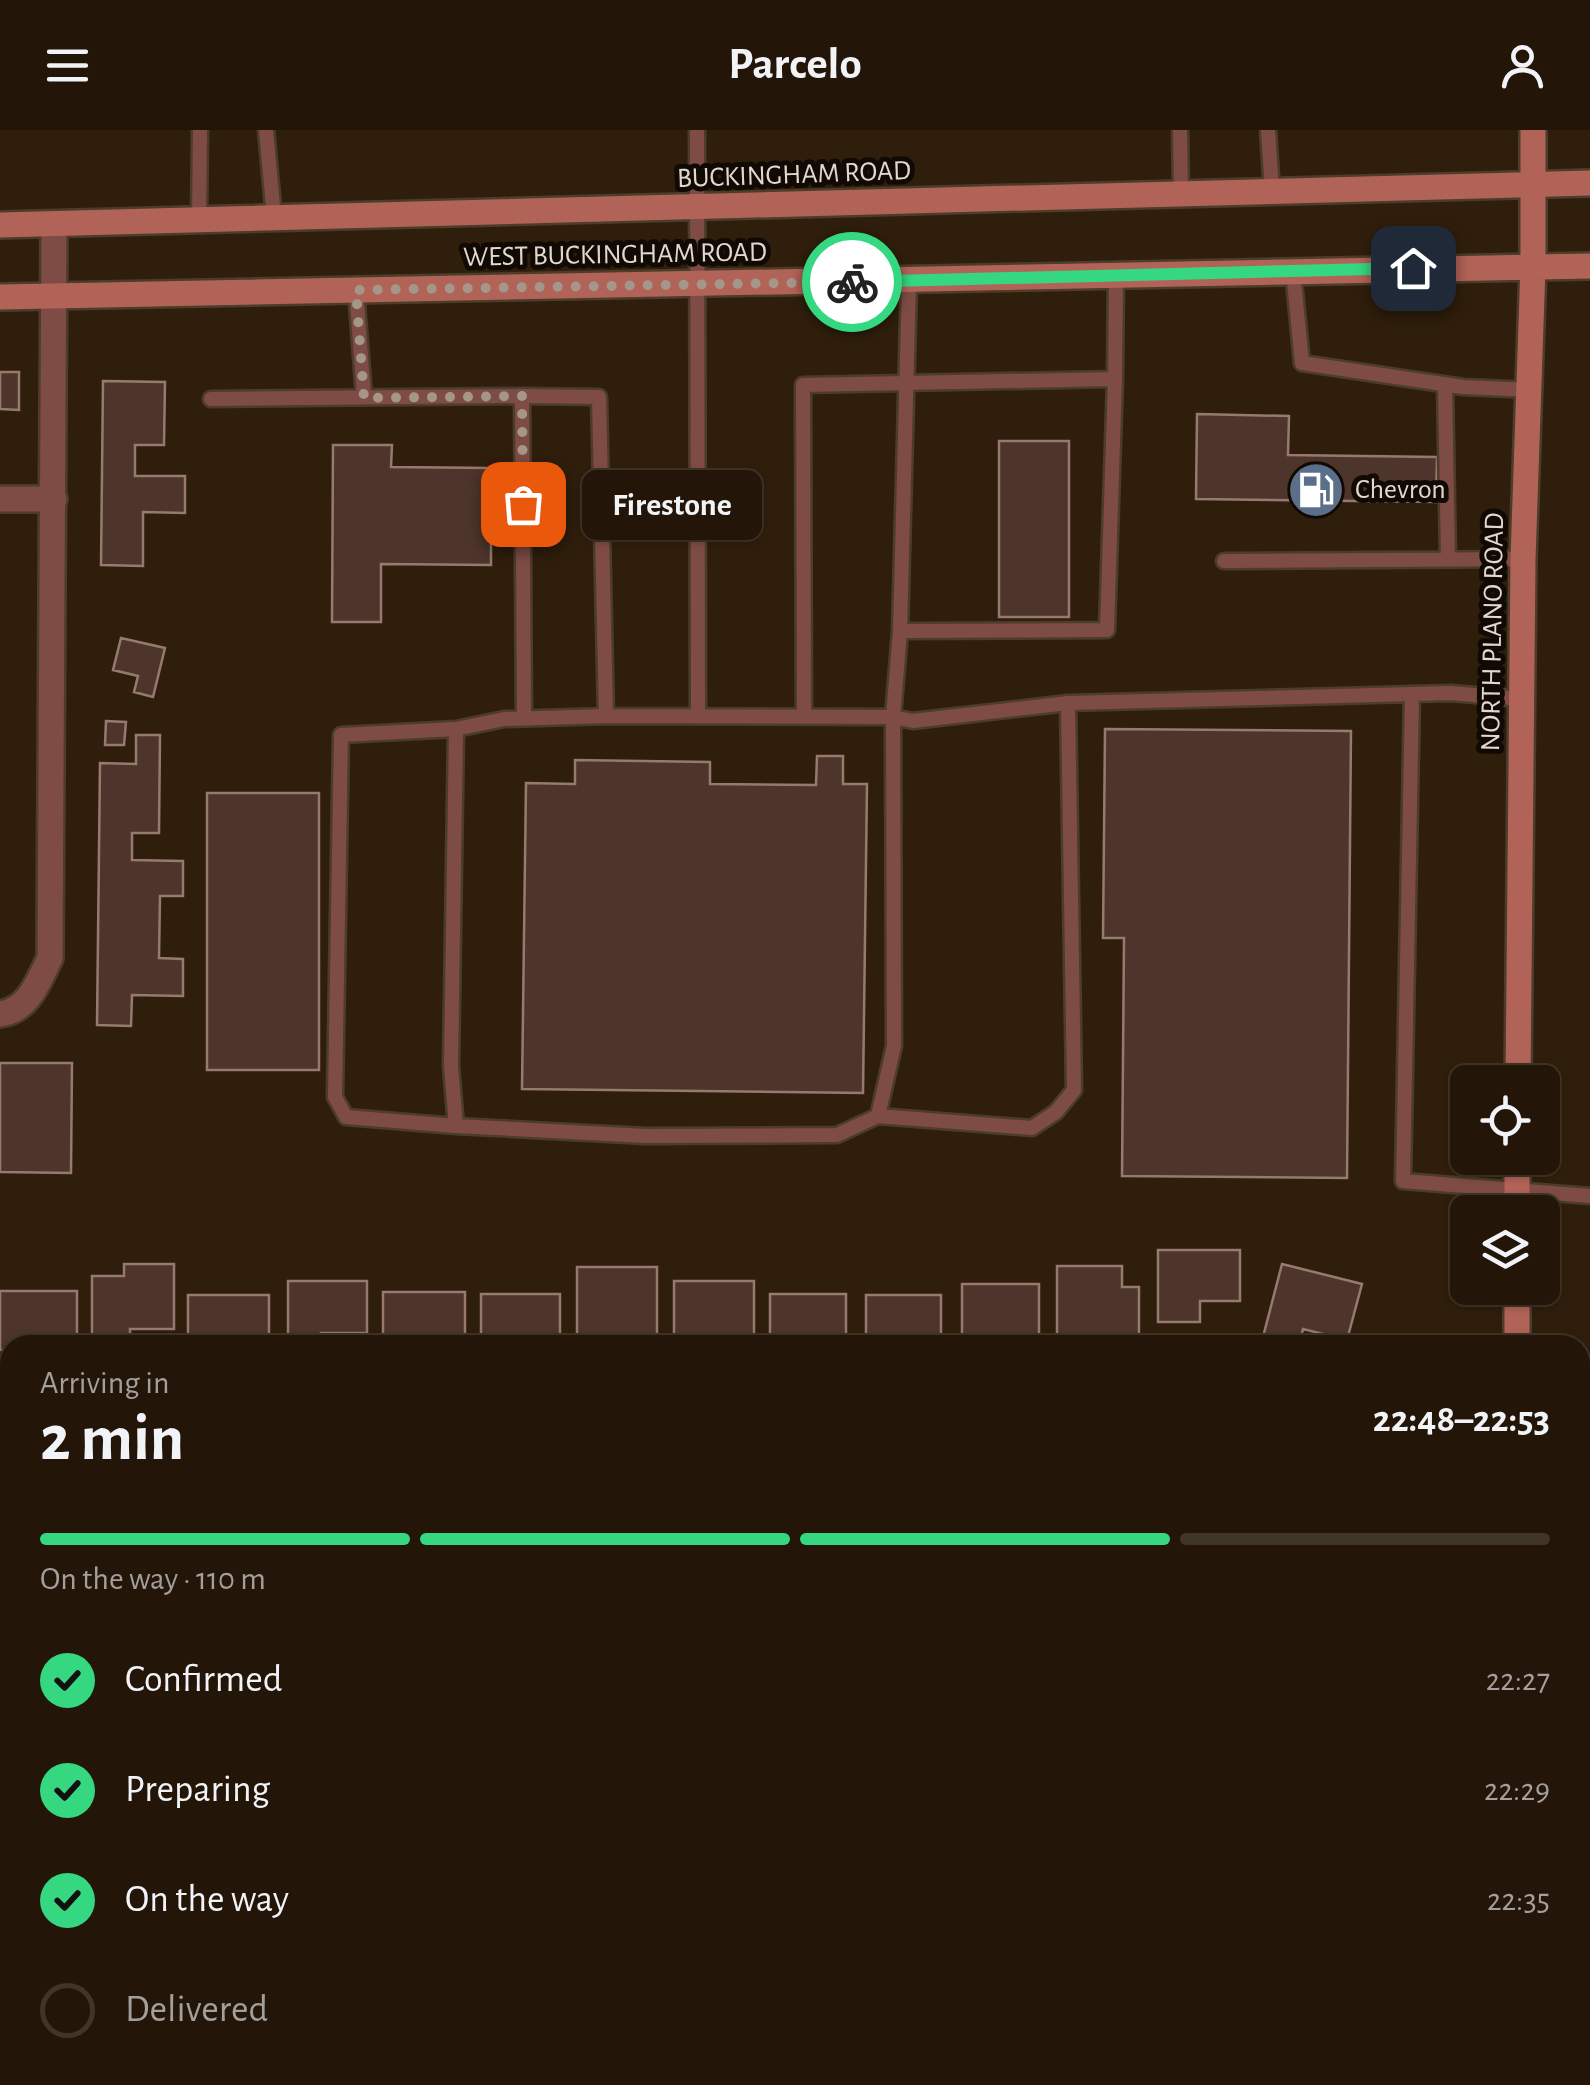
<!DOCTYPE html>
<html lang="en">
<head>
<meta charset="utf-8">
<style>
	:root { --surface:#231608; --page:#2b1f12; --text:#f1f3f6; --muted:#a39f9c; --line:#403529; --accent:#35d881 }
	body { margin:0; font-family:"Alegreya Sans",sans-serif; background:var(--page); color:var(--text); height:100vh; display:flex; flex-direction:column; font-size:38px; white-space:nowrap }
	* { box-sizing:border-box; margin:0 }
	p { font-size:32px; color:var(--muted) }
	.icon { flex:none; width:55px; height:55px; fill:none; stroke:currentColor; stroke-width:2; stroke-linecap:round; stroke-linejoin:round }
	.map { position:relative; flex:1; overflow:hidden }
	.sheet { position:absolute; left:0px; top:1205px; width:1590px; height:750px; display:flex; flex-direction:column; background:var(--surface); border-radius:30px 30px 0 0; box-shadow:0 2px 8px #0004,0 0 0 2px var(--line) }
	.sheet>* { flex:none }
	.buttons { position:absolute; left:1450px; top:935px; display:grid; gap:20px }
	.buttons a { display:grid; place-items:center; width:110px; height:110px; border-radius:15px; background:var(--surface); box-shadow:0 2px 8px #0004,0 0 0 2px var(--line); font-size:50px }
	.pin { position:absolute; display:grid; place-items:center; width:85px; height:85px; color:#fff; margin:-42px; border-radius:20px; box-shadow:0 5px 15px #0006 }
	.courier { position:absolute; display:grid; place-items:center; width:100px; height:100px; margin:-50px; border:8px solid #35d881; border-radius:50%; background:#fff; color:#222; box-shadow:0 2px 12px #0007 }
	.bubble { position:absolute; height:70px; border-radius:15px; background:var(--surface); box-shadow:0 2px 8px #0004,0 0 0 2px var(--line); font-size:32px; font-weight:700; line-height:70px; text-align:center }
	.head em { font-style:normal; font-weight:700 }
	.head div { display:flex; flex-direction:column-reverse }
	.head { display:flex; align-items:center; justify-content:space-between; height:170px; padding:0 40px }
	h1 { font-size:65px; font-weight:700; line-height:75px }
	.bar { display:grid; grid-template-columns:repeat(4,1fr); gap:15px 10px; align-content:center; height:120px; padding:0 40px }
	.bar i { height:12px; border-radius:8px; background:var(--line) }
	.bar .selected { background:var(--accent) }
	.bar p { grid-column:span 4 }
	ol { padding:0 40px; list-style:none }
	li { display:flex; align-items:center; gap:30px; height:110px }
	li p { margin-inline-start:auto }
	li .icon { padding:10px; border-radius:50%; background:var(--accent); color:#111; stroke-width:4 }
	li:last-child { color:var(--muted) }
	li i { width:55px; height:55px; border:5px solid var(--line); border-radius:50% }
	header { display:flex; justify-content:space-between; align-items:center; height:130px; padding:0 40px; background:var(--surface); font-size:45px; font-weight:700 }
	.map>svg:first-child { display:block }
	.building { fill:#4e352b; stroke:#977a6f; stroke-width:2.5 }
	.lines { fill:none; stroke-linecap:round; stroke-linejoin:round }
	.service-casing { stroke:#4c3c2a; stroke-width:19 }
	.minor-casing { stroke:#4c3c2a; stroke-width:30 }
	.secondary-casing { stroke:#4c3c2a; stroke-width:30 }
	.service { stroke:#7e4c45; stroke-width:14 }
	.minor { stroke:#7e4c45; stroke-width:25 }
	.secondary { stroke:#b26358; stroke-width:25 }
	.done { stroke:#a49789; stroke-width:10; stroke-dasharray:0 18 }
	.route { stroke:#35d881; stroke-width:12 }
	.labels { text-anchor:middle; dominant-baseline:central; stroke-width:10; stroke-linejoin:round; paint-order:stroke }
	.street-label { font-size:28px; fill:#e3d8cd; stroke:#110a04 }
	.poi-label { font-size:28px; fill:#e3d8cd; stroke:#110a04; text-anchor:start }
</style>
</head>
<body>
<header><svg class="icon" aria-label="menu" viewBox="0 0 24 24"><path d="M4 6h16M4 12h16M4 18h16"/></svg>Parcelo<svg class="icon" aria-label="person" viewBox="0 0 24 24"><circle cx="12" cy="8" r="4"/><path d="M4 21q1-7 8-7t8 7"/></svg></header>
<div class="map">
<svg width="1590" height="1955" viewBox="0 0 1590 1955">
	<rect width="100%" height="100%" fill="#2f1e0b"/>
	<path class="building" d="M 0,242 L 19,242 L 19,280 L 0,279 Z
		M 103,251 L 165,252 L 164,315 L 135,315 L 135,346 L 185,346 L 185,383 L 143,382 L 143,436 L 101,435 Z
		M 1197,284 L 1289,286 L 1288,325 L 1437,327 L 1436,372 L 1196,369 Z
		M 999,311 L 1069,311 L 1069,487 L 999,487 Z
		M 333,315 L 392,315 L 391,337 L 491,338 L 491,435 L 381,434 L 381,492 L 332,492 Z
		M 121,508 L 165,518 L 153,567 L 134,562 L 138,546 L 113,540 Z
		M 106,591 L 126,592 L 124,615 L 105,615 Z
		M 1105,599 L 1351,601 L 1347,1048 L 1122,1046 L 1124,808 L 1103,808 Z
		M 136,605 L 160,605 L 159,703 L 132,703 L 132,730 L 183,731 L 183,766 L 160,766 L 159,828 L 183,829 L 183,866 L 132,865 L 131,896 L 97,895 L 100,633 L 136,634 Z
		M 817,626 L 843,626 L 843,654 L 867,654 L 863,963 L 522,959 L 526,653 L 575,654 L 575,630 L 710,632 L 710,654 L 816,655 Z
		M 207,663 L 319,663 L 319,940 L 207,940 Z
		M 0,933 L 72,933 L 71,1043 L 0,1042 Z
		M 1158,1120 L 1240,1120 L 1240,1171 L 1200,1171 L 1200,1192 L 1158,1192 Z
		M 124,1134 L 174,1134 L 174,1199 L 130,1199 L 130,1215 L 92,1215 L 92,1146 L 124,1146 Z
		M 1282,1134 L 1362,1154 L 1347,1210 L 1303,1199 L 1299,1215 L 1263,1207 Z
		M 1057,1136 L 1122,1136 L 1122,1157 L 1139,1157 L 1139,1213 L 1057,1213 Z
		M 577,1137 L 657,1137 L 657,1206 L 614,1206 L 614,1215 L 577,1215 Z
		M 288,1151 L 367,1151 L 367,1203 L 321,1203 L 321,1215 L 288,1215 Z
		M 674,1151 L 754,1151 L 754,1206 L 711,1206 L 711,1215 L 674,1215 Z
		M 962,1154 L 1039,1154 L 1039,1208 L 1004,1208 L 1004,1215 L 962,1215 Z
		M 0,1161 L 77,1161 L 77,1215 L 10,1215 L 10,1220 L 0,1220 Z
		M 383,1162 L 465,1162 L 465,1215 L 383,1215 Z
		M 481,1164 L 560,1164 L 560,1215 L 481,1215 Z
		M 770,1164 L 846,1164 L 846,1215 L 770,1215 Z
		M 188,1165 L 269,1165 L 269,1215 L 188,1215 Z
		M 866,1165 L 941,1165 L 941,1215 L 866,1215 Z
		M 0,1383 L 10,1383 L 10,1452 L 0,1452 Z
		M 9,1666 L 10,1666 L 10,1742 L 0,1741 L 0,1717 Z
		M 5,1902 L 10,1904 L 10,1945 L 79,1945 L 76,1955 L 0,1955 L 0,1922 Z
		M 94,1945 L 132,1945 L 130,1955 L 92,1955 Z"/>
	<g class="lines">
		<g class="service-casing">
			<path id="service" d="M 266,0 L 274,87
				M 697,0 L 698,584
				M 1180,0 L 1181,63
				M 1268,0 L 1272,61
				M 199,91 L 200,0
				M 1293,141 L 1302,233 L 1463,257 L 1529,260
				M 909,152 L 900,501 L 893,587 L 894,916 L 878,986 L 837,1005 L 646,1006 L 456,996 L 451,936 L 456,599 L 504,589 L 606,586 L 893,587 L 913,591 L 1068,573 L 1451,563 L 1522,569
				M 356,160 L 364,267
				M 1445,255 L 1448,429
				M 522,266 L 599,267 L 606,586
				M 211,269 L 522,266 L 524,588
				M 1224,431 L 1523,429
				M 900,501 L 1107,500 L 1115,249
				M 1412,564 L 1403,1051 L 1590,1066
				M 804,585 L 803,255 L 1115,249 L 1116,144
				M 456,599 L 341,605 L 335,967 L 346,987 L 456,996
				M 878,986 L 1032,998 L 1056,982 L 1074,960 L 1068,573
				M 0,1556 L 10,1557"/>
		</g>
		<g class="minor-casing">
			<path id="minor" d="M 0,369 L 54,369
				M 0,884 C 29,880 38,852 50,828 L 54,95
				M 0,1305 L 10,1305
				M 0,1823 L 10,1825
				M 1223,1955 L 1223,1945"/>
		</g>
		<g class="secondary-casing">
			<path id="secondary" d="M 0,95 L 1590,53
				M 0,167 L 1590,136
				M 1518,952 L 1523,429 L 1533,136 L 1533,0
				M 1517,1082 L 1517,1028
				M 1517,1215 L 1517,1158
				M 1516,1955 L 1516,1945
				M 1588,1955 L 1590,1832"/>
		</g>
		<use href="#service" class="service"/>
		<use href="#minor" class="minor"/>
		<use href="#secondary" class="secondary"/>
	</g>
	<g class="lines">
		<path class="done" d="M 523,374 L 522,266 L 364,268 L 356,160 L 852,152"/>
		<path class="route" d="M 852,152 L 1413,138"/>
	</g>
	<defs>
		<g id="fuel-disc" transform="scale(2.875)"><circle r="9.5" fill="#5c6f8a" stroke="#110a04"/><path d="M-5.5-6h7V0h2V4h1.3V-2.5L3-4.5l.8-.8L6-3V5H2.5V1h-1V6h-7ZM-4.2-4.7v3.2H.2V-4.7Z" fill="#fff"/></g>
	</defs>
	<g fill-rule="evenodd">
		<use href="#fuel-disc" x="1316" y="360"/>
	</g>
	<g class="labels">
		<g class="street-label">
			<text transform="translate(794 45) rotate(-2)">BUCKINGHAM ROAD</text>
			<text transform="translate(615 125) rotate(-1)">WEST BUCKINGHAM ROAD</text>
			<text transform="translate(1493 502) rotate(-89)">NORTH PLANO ROAD</text>
		</g>
		<g class="poi-label">
			<text x="1355" y="360">Chevron</text>
		</g>
	</g>
</svg>
<div class="buttons">
<a><svg class="icon" aria-label="locate" viewBox="0 0 24 24"><circle cx="12" cy="12" r="6"/><path d="M12 2v4M12 18v4M2 12h4M18 12h4"/></svg></a>
<a><svg class="icon" aria-label="layers" viewBox="0 0 24 24"><path d="M12 4l9 5-9 5-9-5zM3 14l9 5 9-5"/></svg></a>
</div>
<div class="pin" style="left:523px;top:374px;background:#ea580c"><svg class="icon" aria-label="bag" viewBox="0 0 24 24"><path d="M5 8h14l-1 12H6zM9 8a3 3 0 0 1 6 0"/></svg></div>
<div class="pin" style="left:1413px;top:138px;background:#1f2937"><svg class="icon" aria-label="home" viewBox="0 0 24 24"><path d="M3 11l9-7 9 7M6 9v11h12V9"/></svg></div>
<div class="courier" style="left:852px;top:152px"><svg class="icon" aria-label="bike" viewBox="0 0 24 24"><circle cx="6" cy="16" r="4"/><circle cx="18" cy="16" r="4"/><path d="M6 16l4-8h5l3 8M10 8l3 8H6M13 5h3"/></svg></div>
<div class="bubble" style="left:582px;top:340px;width:180px">Firestone</div>
<section class="sheet">
<div class="head"><div><h1>2 min</h1><p>Arriving in</p></div><em>22:48–22:53</em></div>
<div class="bar"><i class="selected"></i><i class="selected"></i><i class="selected"></i><i></i><p>On the way · 110 m</p></div>
<ol>
<li><svg class="icon" aria-label="check" viewBox="0 0 24 24"><path d="M5 12l5 5 9-10"/></svg>Confirmed<p>22:27</p></li>
<li><svg class="icon" aria-label="check" viewBox="0 0 24 24"><path d="M5 12l5 5 9-10"/></svg>Preparing<p>22:29</p></li>
<li><svg class="icon" aria-label="check" viewBox="0 0 24 24"><path d="M5 12l5 5 9-10"/></svg>On the way<p>22:35</p></li>
<li><i></i>Delivered</li>
</ol>
</section>
</div>
</body>
</html>
